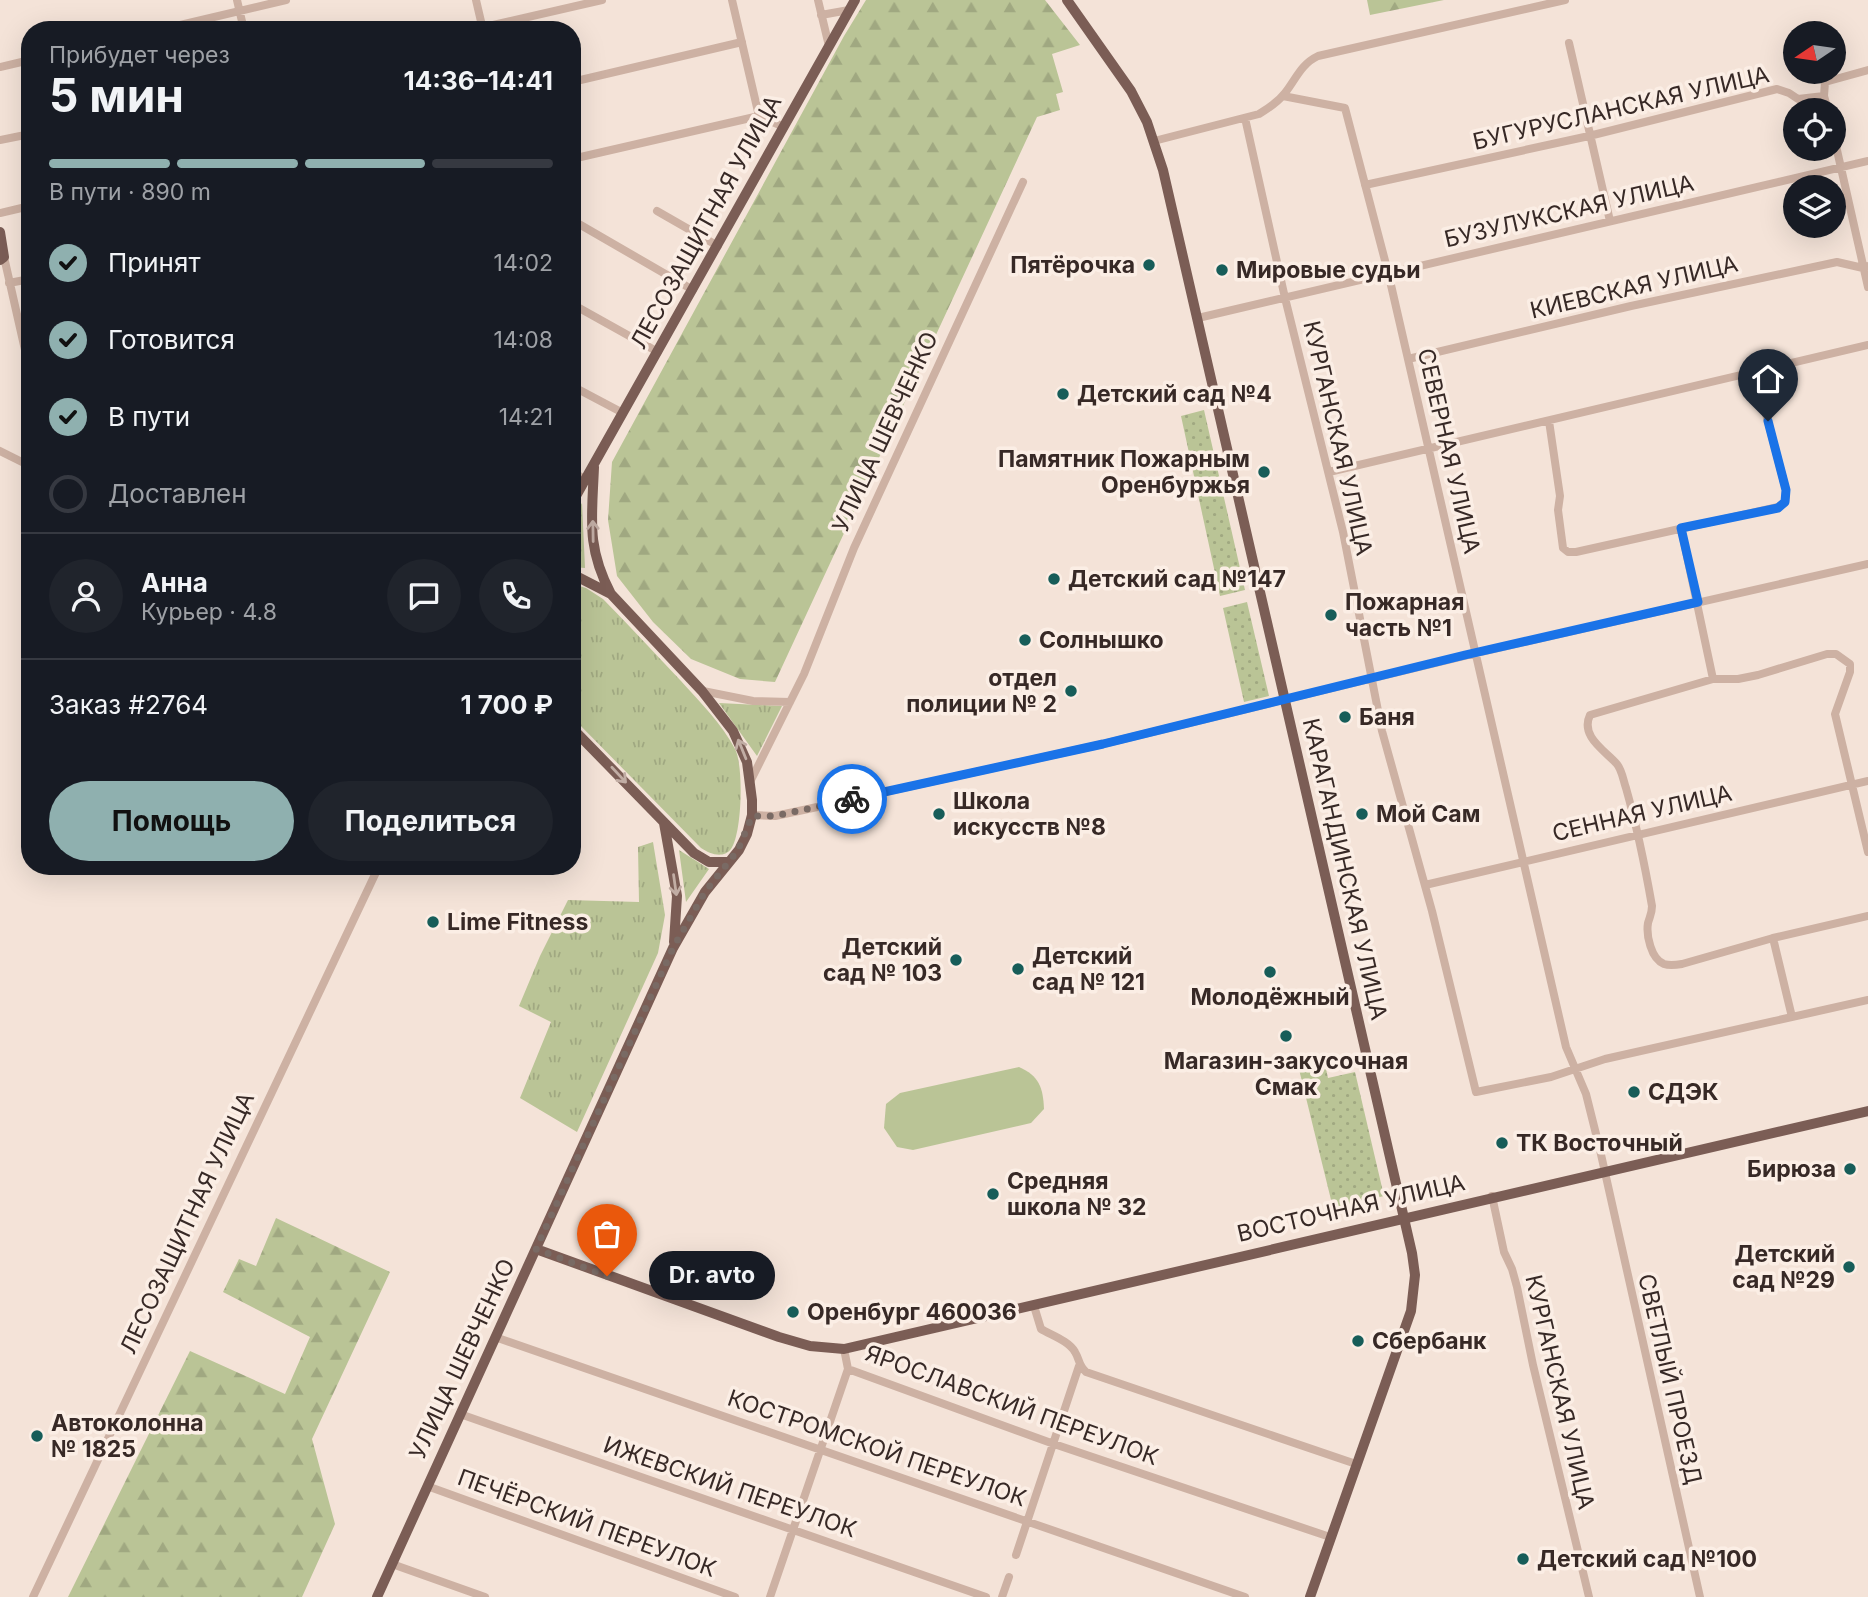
<!DOCTYPE html>
<html lang="ru">
<head>
<meta charset="utf-8">
<style>
	:root { --surface:#171b24; --page:#20242c; --text:#f1f3f6; --muted:#9ea1a6; --line:#363941; --accent:#8fb0af }
	body { margin:0; font-family:Inter,sans-serif; background:var(--page); color:var(--text); height:100vh; display:flex; flex-direction:column; font-size:26px; white-space:nowrap }
	* { box-sizing:border-box; margin:0 }
	p { font-size:23px; color:var(--muted) }
	.icon { flex:none; width:38px; height:38px; fill:none; stroke:currentColor; stroke-width:2; stroke-linecap:round; stroke-linejoin:round }
	.map { position:relative; flex:1; overflow:hidden }
	.side { position:absolute; left:21px; top:21px; width:560px; height:854px; display:flex; flex-direction:column; background:var(--surface); border-radius:28px; box-shadow:0 7px 28px #0002 }
	.side>* { flex:none }
	.needle { width:46px; rotate:257deg }
	.fabs { position:absolute; left:1783px; top:21px; display:grid; gap:14px }
	.fabs a { display:grid; place-items:center; width:63px; height:63px; border-radius:50%; background:var(--surface); box-shadow:0 7px 28px #0002; font-size:35px }
	.pin { position:absolute; display:grid; place-items:center; width:60px; height:60px; color:#fff; margin:-72px -30px; border-radius:50% 50% 50% 0; rotate:-45deg; box-shadow:0 0 7px #0007 }
	.pin .icon { rotate:45deg }
	.courier { position:absolute; display:grid; place-items:center; width:70px; height:70px; margin:-35px; border:5px solid #1a73e8; border-radius:50%; background:#fff; color:#222; box-shadow:0 2px 9px #0007 }
	.bubble { position:absolute; height:49px; border-radius:24px; background:var(--surface); box-shadow:0 7px 28px #0002; font-size:23px; font-weight:700; line-height:49px; text-align:center }
	.overview em { font-style:normal; font-weight:700 }
	.overview div { display:flex; flex-direction:column-reverse }
	.overview { display:flex; align-items:center; justify-content:space-between; height:119px; padding:0 28px }
	h1 { font-size:46px; font-weight:700; line-height:52px }
	.bar { display:grid; grid-template-columns:repeat(4,1fr); gap:10px 7px; align-content:center; height:84px; padding:0 28px }
	.bar i { height:9px; border-radius:5px; background:var(--line) }
	.bar .current { background:var(--accent) }
	.bar p { grid-column:span 4 }
	.line { display:flex; align-items:center; gap:18px; padding:0 28px; border-top:2px solid var(--line) }
	.line div { flex:1 }
	.round { display:grid; place-items:center; flex:none; width:74px; height:74px; border-radius:37px; background:var(--page) }
	ol { padding:0 28px; list-style:none }
	li { display:flex; align-items:center; gap:21px; height:77px }
	li p { margin-inline-start:auto }
	li .icon { padding:7px; border-radius:50%; background:var(--accent); color:#111; stroke-width:4 }
	li:last-child { color:var(--muted) }
	li i { width:38px; height:38px; border:4px solid var(--line); border-radius:50% }
	.button { display:flex; gap:14px; margin-top:auto; padding:14px 28px }
	.button a { flex:1; height:80px; border-radius:42px; background:var(--accent); color:#111; font-size:28px; font-weight:700; line-height:80px; text-align:center }
	.button a+a { background:var(--page); color:var(--text) }
	.map>svg:first-child { display:block }
	.grass { fill:url(#grass-tufts) }
	.forest { fill:url(#forest-firs) }
	.park { fill:url(#park-dots) }
	.garden { fill:#bac496 }
	.lines { fill:none; stroke-linecap:round; stroke-linejoin:round }
	.minor { stroke:#cdb1a3; stroke-width:8 }
	.major { stroke:#7b5d55; stroke-width:10 }
	.oneway { stroke:#c1ada4 }
	.done { stroke:#796a64; stroke-width:7; stroke-dasharray:0 12.6 }
	.route { stroke:#1a73e8; stroke-width:9 }
	.poi-dot { fill:#175d59; stroke:#fbeee5; stroke-width:2.5 }
	.labels { text-anchor:middle; dominant-baseline:central; stroke-width:7; stroke-linejoin:round; paint-order:stroke }
	.street-label { font-size:23px; fill:#372926; stroke:#fbeee5 }
	.poi-label { font-size:23px; font-weight:bold; fill:#372926; stroke:#fbeee5; text-anchor:start }
</style>
</head>
<body>
<div class="map">
<svg width="1868" height="1597" viewBox="0 0 1868 1597">
	<defs>
		<pattern id="grass-tufts" width="24" height="20" patternUnits="userSpaceOnUse" patternTransform="scale(1.75)"><rect width="24" height="20" fill="#bac496"/><path d="M3 7l-1-3M5 7V3M7 7l1-3M15 17l-1-3M17 17v-4M19 17l1-3" fill="none" stroke="#a0a881"/></pattern>
		<pattern id="forest-firs" width="22" height="20" patternUnits="userSpaceOnUse" patternTransform="scale(1.75)"><rect width="22" height="20" fill="#bac496"/><path d="M5 1l3.5 6h-7zM16 11l3.5 6h-7z" fill="#a0a881"/></pattern>
		<pattern id="park-dots" width="8" height="8" patternUnits="userSpaceOnUse" patternTransform="scale(1.75)"><rect width="8" height="8" fill="#bac496"/><path d="M2 2h.1M6 6h.1" fill="none" stroke="#a0a881" stroke-width="1.8" stroke-linecap="round"/></pattern>
	</defs>
	<rect width="100%" height="100%" fill="#f4e3d8"/>
	<path class="grass" d="M 582,503 L 585,568 L 572,567 L 572,520 Z
		M 572,584 L 586,588 L 603,599 C 630,626 655,654 681,681 C 700,702 722,724 735,749 C 744,766 742,834 731,849 C 723,859 710,854 701,848 L 572,717 Z
		M 719,703 L 782,706 L 757,756 Z
		M 653,842 L 665,915 L 658,953 L 577,1132 L 520,1098 L 551,1022 L 519,1006 L 540,956 L 568,900 L 639,902 L 638,847 Z
		M 679,850 L 709,869 L 686,902 Z"/>
	<path class="forest" d="M 866,0 L 1045,0 L 1080,45 L 1052,54 L 1063,92 L 1056,94 L 1060,110 L 1037,117 L 775,682 L 740,679 L 691,659 L 653,622 L 617,576 L 608,520 L 612,462 L 844,36 Z
		M 1367,0 L 1444,0 L 1370,15 Z
		M 276,1218 L 390,1272 L 312,1439 L 335,1524 L 302,1597 L 68,1597 L 190,1351 L 285,1394 L 310,1337 L 223,1292 L 239,1259 L 256,1266 Z"/>
	<path class="park" d="M 1204,410 L 1245,590 L 1220,596 L 1181,416 Z
		M 1247,602 L 1269,696 L 1244,702 L 1223,608 Z
		M 1309,1054 L 1314,1071 L 1326,1069 L 1328,1078 L 1355,1072 L 1384,1196 L 1333,1208 L 1296,1057 Z"/>
	<path class="garden" d="M 1019,1067 C 1039,1076 1043,1087 1044,1109 L 1031,1123 L 913,1150 L 897,1147 L 884,1128 L 886,1104 L 900,1093 Z"/>
	<g class="lines">
		<path class="minor" d="M 237,0 L 244,30
			M 476,0 L 483,30
			M 732,0 L 759,116 L 784,127
			M 818,0 L 829,46
			M 821,15 L 849,10
			M 159,30 L 286,0
			M 471,30 L 602,0
			M 1569,43 L 1610,221
			M 0,67 L 30,60
			M 572,82 L 742,42
			M 1283,96 L 1345,108 L 1388,272 L 1566,1047 L 1586,1094 L 1600,1150 L 1700,1597
			M 1828,110 L 1824,96 L 1825,82 L 1868,70
			M 1245,118 L 1285,298 L 1343,532 L 1382,731 L 1432,911 L 1476,1092 L 1551,1077 L 1605,1059 L 1868,1000
			M 1834,137 L 1868,287
			M 0,140 L 30,134
			M 1154,141 L 1259,114 C 1269,108 1278,102 1285,93 C 1296,79 1301,64 1318,56 L 1565,0
			M 572,159 L 759,116
			M 1365,185 L 1589,136 L 1777,89 L 1789,93 L 1798,99 L 1824,96
			M 657,211 L 718,246
			M 0,213 L 30,206
			M 572,220 L 693,290
			M 4,257 L 30,372
			M 9,283 L 30,279
			M 572,304 L 658,352
			M 1198,318 L 1868,161
			M 1408,359 L 1631,306 L 1837,262 L 1863,268 L 1868,266
			M 572,386 L 623,413
			M 1549,421 L 1560,496 L 1558,510 L 1563,548 L 1568,552 L 1576,552 L 1778,507 L 1785,502 L 1786,490 L 1755,372
			M 0,451 L 30,466
			M 572,472 L 585,479
			M 1329,472 L 1868,345
			M 1681,528 L 1713,679
			M 703,691 L 753,701 L 790,702
			M 751,780 L 804,674 L 854,548 L 1023,182
			M 752,815 L 775,816 L 808,809 L 1103,744 L 1476,653 L 1868,564
			M 1868,852 L 1835,714 L 1850,672 L 1850,664 L 1836,654 L 1827,654 L 1758,675 L 1738,679 L 1713,679 L 1590,715 C 1580,736 1604,750 1616,763 C 1622,769 1623,780 1626,788 C 1637,827 1645,866 1652,906 C 1652,913 1650,916 1648,923 C 1646,935 1651,959 1664,964 C 1670,966 1676,965 1682,964 L 1773,938 L 1868,916
			M 1425,885 L 1868,781
			M 1773,938 L 1792,1017
			M 1492,1196 L 1504,1252 L 1512,1269 L 1517,1287 L 1533,1365 L 1589,1597
			M 1034,1306 L 1041,1329 C 1051,1335 1069,1341 1075,1352 C 1080,1360 1078,1365 1086,1372 L 1356,1464
			M 495,1337 L 1245,1597
			M 844,1349 L 848,1369 L 1054,1444 L 1330,1537
			M 460,1414 L 986,1597
			M 427,1486 L 735,1597
			M 1016,1555 L 1079,1366
			M 392,1564 L 485,1597
			M 33,1597 L 379,866
			M 770,1597 L 848,1369
			M 1002,1597 L 1009,1577"/>
		<path class="major" d="M 1067,0 L 1131,91 L 1147,122 L 1163,170 L 1412,1253 L 1415,1275 L 1411,1311 L 1310,1597
			M 0,232 L 4,257 L 0,260
			M 594,467 C 592,518 586,547 611,594
			M 572,503 L 855,0
			M 572,728 L 694,853 L 709,862 L 728,862
			M 664,823 L 677,896 L 674,942
			M 536,1249 L 779,1337 L 810,1346 L 844,1349 L 1868,1111
			M 377,1597 L 673,948 L 705,892 L 739,850 L 747,834 L 752,815 L 752,800 L 747,762 L 733,731 L 702,691 L 611,594 L 572,574"/>
	</g>
	<defs><path id="oneway-shaft" d="M-6 0H5M1.5-3L5.5 0L1.5 3" fill="none" stroke-width="1.6" stroke-linecap="round" stroke-linejoin="round" transform="scale(1.75)"/></defs>
	<g class="oneway">
		<use href="#oneway-shaft" transform="translate(593 531) rotate(-91)"/>
		<use href="#oneway-shaft" transform="translate(742 749) rotate(-112)"/>
		<use href="#oneway-shaft" transform="translate(619 775) rotate(47)"/>
		<use href="#oneway-shaft" transform="translate(675 885) rotate(82)"/>
	</g>
	<g class="lines">
		<path class="done" d="M 607,1276 L 536,1249 L 673,948 L 705,892 L 738,850 L 752,816 L 775,816 L 852,799"/>
		<path class="route" d="M 852,799 L 1103,744 L 1465,655 L 1698,602 L 1681,528 L 1778,508 L 1785,502 L 1786,490 L 1768,421"/>
	</g>
	<g class="poi-dot">
		<circle cx="1149" cy="265" r="7"/>
		<circle cx="1222" cy="270" r="7"/>
		<circle cx="1063" cy="394" r="7"/>
		<circle cx="1264" cy="472" r="7"/>
		<circle cx="1054" cy="579" r="7"/>
		<circle cx="1331" cy="615" r="7"/>
		<circle cx="1025" cy="640" r="7"/>
		<circle cx="1071" cy="691" r="7"/>
		<circle cx="1345" cy="717" r="7"/>
		<circle cx="939" cy="814" r="7"/>
		<circle cx="1362" cy="814" r="7"/>
		<circle cx="433" cy="922" r="7"/>
		<circle cx="956" cy="960" r="7"/>
		<circle cx="1018" cy="969" r="7"/>
		<circle cx="1270" cy="972" r="7"/>
		<circle cx="1286" cy="1036" r="7"/>
		<circle cx="1634" cy="1092" r="7"/>
		<circle cx="1502" cy="1143" r="7"/>
		<circle cx="1850" cy="1169" r="7"/>
		<circle cx="993" cy="1194" r="7"/>
		<circle cx="1849" cy="1267" r="7"/>
		<circle cx="793" cy="1312" r="7"/>
		<circle cx="1358" cy="1341" r="7"/>
		<circle cx="37" cy="1436" r="7"/>
		<circle cx="1523" cy="1559" r="7"/>
	</g>
	<g class="labels">
		<g class="street-label">
			<text transform="translate(1621 108) rotate(-13)">БУГУРУСЛАНСКАЯ УЛИЦА</text>
			<text transform="translate(1569 211) rotate(-13)">БУЗУЛУКСКАЯ УЛИЦА</text>
			<text transform="translate(706 222) rotate(-61)">ЛЕСОЗАЩИТНАЯ УЛИЦА</text>
			<text transform="translate(1634 287) rotate(-13)">КИЕВСКАЯ УЛИЦА</text>
			<text transform="translate(885 432) rotate(-65)">УЛИЦА ШЕВЧЕНКО</text>
			<text transform="translate(1338 438) rotate(77)">КУРГАНСКАЯ УЛИЦА</text>
			<text transform="translate(1449 451) rotate(77)">СЕВЕРНАЯ УЛИЦА</text>
			<text transform="translate(1642 813) rotate(-13)">СЕННАЯ УЛИЦА</text>
			<text transform="translate(1345 869) rotate(77)">КАРАГАНДИНСКАЯ УЛИЦА</text>
			<text transform="translate(1351 1208) rotate(-13)">ВОСТОЧНАЯ УЛИЦА</text>
			<text transform="translate(187 1223) rotate(-65)">ЛЕСОЗАЩИТНАЯ УЛИЦА</text>
			<text transform="translate(462 1359) rotate(-65)">УЛИЦА ШЕВЧЕНКО</text>
			<text transform="translate(1670 1379) rotate(77)">СВЕТЛЫЙ ПРОЕЗД</text>
			<text transform="translate(1560 1392) rotate(77)">КУРГАНСКАЯ УЛИЦА</text>
			<text transform="translate(1012 1405) rotate(20)">ЯРОСЛАВСКИЙ ПЕРЕУЛОК</text>
			<text transform="translate(877 1448) rotate(19)">КОСТРОМСКОЙ ПЕРЕУЛОК</text>
			<text transform="translate(730 1487) rotate(19)">ИЖЕВСКИЙ ПЕРЕУЛОК</text>
			<text transform="translate(587 1523) rotate(20)">ПЕЧЁРСКИЙ ПЕРЕУЛОК</text>
		</g>
		<g class="poi-label">
			<text x="1135" y="265" text-anchor="end">Пятёрочка</text>
			<text x="1236" y="270">Мировые судьи</text>
			<text x="1077" y="394">Детский сад №4</text>
			<text x="1250" y="459" text-anchor="end">Памятник Пожарным<tspan x="1250" dy="26">Оренбуржья</tspan></text>
			<text x="1068" y="579">Детский сад №147</text>
			<text x="1345" y="602">Пожарная<tspan x="1345" dy="26">часть №1</tspan></text>
			<text x="1039" y="640">Солнышко</text>
			<text x="1057" y="678" text-anchor="end">отдел<tspan x="1057" dy="26">полиции № 2</tspan></text>
			<text x="1359" y="717">Баня</text>
			<text x="953" y="801">Школа<tspan x="953" dy="26">искусств №8</tspan></text>
			<text x="1376" y="814">Мой Cам</text>
			<text x="447" y="922">Lime Fitness</text>
			<text x="942" y="947" text-anchor="end">Детский<tspan x="942" dy="26">сад № 103</tspan></text>
			<text x="1032" y="956">Детский<tspan x="1032" dy="26">сад № 121</tspan></text>
			<text x="1270" y="997" text-anchor="middle">Молодёжный</text>
			<text x="1286" y="1061" text-anchor="middle">Магазин-закусочная<tspan x="1286" dy="26">Смак</tspan></text>
			<text x="1648" y="1092">СДЭК</text>
			<text x="1516" y="1143">ТК Восточный</text>
			<text x="1836" y="1169" text-anchor="end">Бирюза</text>
			<text x="1007" y="1181">Средняя<tspan x="1007" dy="26">школа № 32</tspan></text>
			<text x="1835" y="1254" text-anchor="end">Детский<tspan x="1835" dy="26">сад №29</tspan></text>
			<text x="807" y="1312">Оренбург 460036</text>
			<text x="1372" y="1341">Сбербанк</text>
			<text x="51" y="1423">Автоколонна<tspan x="51" dy="26">№ 1825</tspan></text>
			<text x="1537" y="1559">Детский сад №100</text>
		</g>
	</g>
</svg>
<div class="fabs">
<a><svg class="needle" viewBox="-14 -14 28 28"><path d="M0-13l5 13h-10z" fill="#e53935"/><path d="M0 13l5-13h-10z" fill="#9ea1a6"/></svg></a>
<a><svg class="icon" aria-label="locate" viewBox="0 0 24 24"><circle cx="12" cy="12" r="6"/><path d="M12 2v4M12 18v4M2 12h4M18 12h4"/></svg></a>
<a><svg class="icon" aria-label="layers" viewBox="0 0 24 24"><path d="M12 4l9 5-9 5-9-5zM3 14l9 5 9-5"/></svg></a>
</div>
<div class="pin" style="left:607px;top:1276px;background:#ea580c"><svg class="icon" aria-label="bag" viewBox="0 0 24 24"><path d="M5 8h14l-1 12H6zM9 8a3 3 0 0 1 6 0"/></svg></div>
<div class="pin" style="left:1768px;top:421px;background:#1f2937"><svg class="icon" aria-label="home" viewBox="0 0 24 24"><path d="M3 11l9-7 9 7M6 9v11h12V9"/></svg></div>
<div class="courier" style="left:852px;top:799px"><svg class="icon" aria-label="bike" viewBox="0 0 24 24"><circle cx="6" cy="16" r="4"/><circle cx="18" cy="16" r="4"/><path d="M6 16l4-8h5l3 8M10 8l3 8H6M13 5h3"/></svg></div>
<div class="bubble" style="left:649px;top:1251px;width:126px">Dr. avto</div>
<section class="side">
<div class="overview"><div><h1>5 мин</h1><p>Прибудет через</p></div><em>14:36–14:41</em></div>
<div class="bar"><i class="current"></i><i class="current"></i><i class="current"></i><i></i><p>В пути · 890 m</p></div>
<ol>
<li><svg class="icon" aria-label="check" viewBox="0 0 24 24"><path d="M5 12l5 5 9-10"/></svg>Принят<p>14:02</p></li>
<li><svg class="icon" aria-label="check" viewBox="0 0 24 24"><path d="M5 12l5 5 9-10"/></svg>Готовится<p>14:08</p></li>
<li><svg class="icon" aria-label="check" viewBox="0 0 24 24"><path d="M5 12l5 5 9-10"/></svg>В пути<p>14:21</p></li>
<li><i></i>Доставлен</li>
</ol>
<div class="line" style="height:126px"><a class="round"><svg class="icon" aria-label="person" viewBox="0 0 24 24"><circle cx="12" cy="8" r="4"/><path d="M4 21q1-7 8-7t8 7"/></svg></a><div><b>Анна</b><p>Курьер · 4.8</p></div><a class="round"><svg class="icon" aria-label="chat" viewBox="0 0 24 24"><path d="M4 5h16v11H9l-5 4z"/></svg></a><a class="round"><svg class="icon" aria-label="phone" viewBox="0 0 24 24"><path d="M5 4h4l2 5-3 2q2 4 5 5l2-3 5 2v4C11 20 4 13 5 4z"/></svg></a></div>
<div class="line" style="height:91px"><div>Заказ #2764</div><b>1 700 ₽</b></div>
<div class="button"><a>Помощь</a><a>Поделиться</a></div>
</section>
</div>
</body>
</html>
